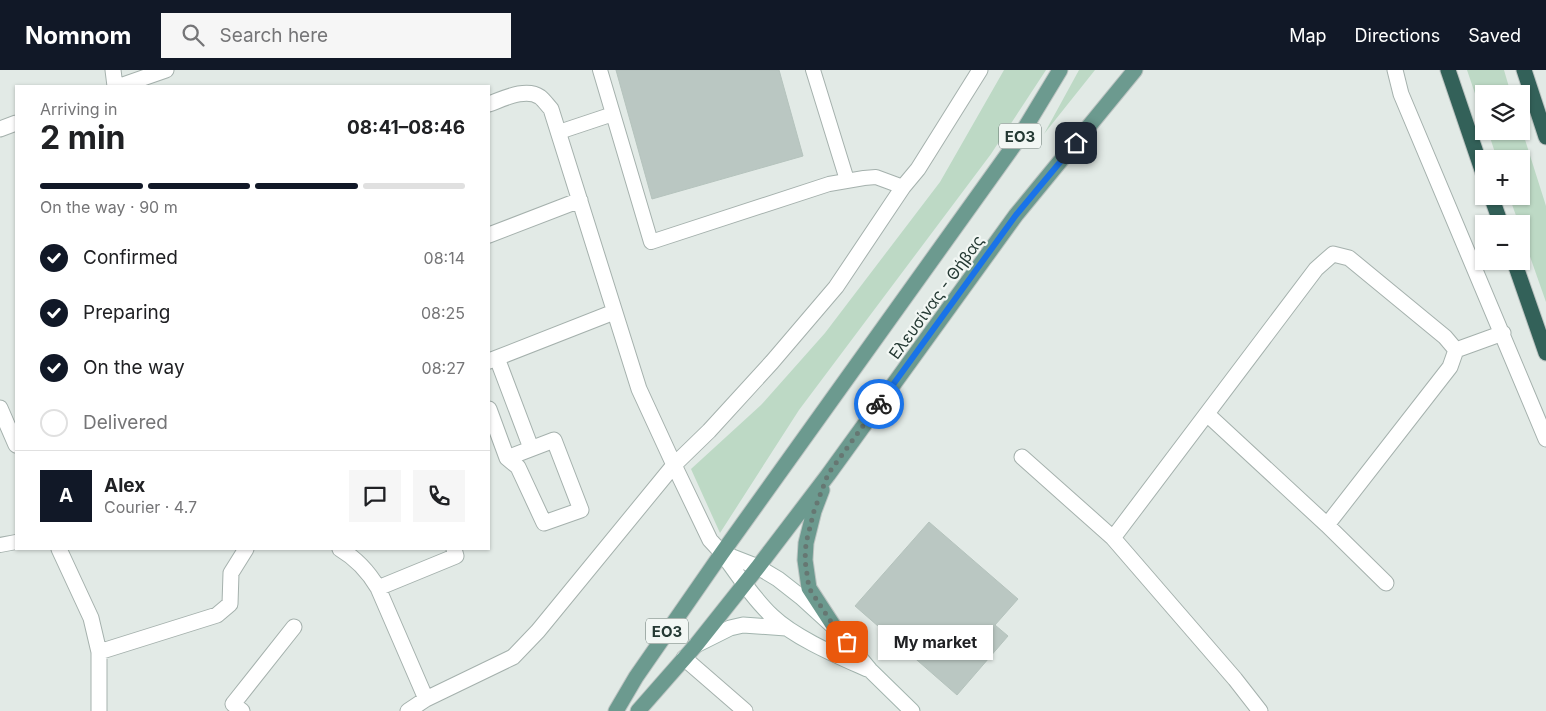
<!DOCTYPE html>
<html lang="en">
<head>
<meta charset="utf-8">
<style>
	:root { --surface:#fff; --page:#f6f6f6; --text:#202124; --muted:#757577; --line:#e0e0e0; --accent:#111827 }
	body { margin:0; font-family:Inter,sans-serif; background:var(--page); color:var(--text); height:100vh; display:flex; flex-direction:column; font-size:19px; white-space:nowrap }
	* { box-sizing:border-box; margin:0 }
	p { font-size:16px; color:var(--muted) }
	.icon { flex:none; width:28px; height:28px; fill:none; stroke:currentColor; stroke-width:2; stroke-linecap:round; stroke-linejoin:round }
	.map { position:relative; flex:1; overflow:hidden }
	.drawer { position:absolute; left:15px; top:15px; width:475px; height:465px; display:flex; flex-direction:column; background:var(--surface); border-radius:0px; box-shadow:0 1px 4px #0004 }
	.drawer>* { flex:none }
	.buttons { position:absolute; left:1475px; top:15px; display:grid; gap:10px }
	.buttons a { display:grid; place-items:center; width:55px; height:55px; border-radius:0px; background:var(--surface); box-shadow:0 1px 4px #0004; font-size:25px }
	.pin { position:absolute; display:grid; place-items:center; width:42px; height:42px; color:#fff; margin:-21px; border-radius:10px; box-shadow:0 2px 8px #0006 }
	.courier { position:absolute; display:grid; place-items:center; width:50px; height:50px; margin:-25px; border:4px solid #1a73e8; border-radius:50%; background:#fff; color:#222; box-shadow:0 1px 6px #0007 }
	.bubble { position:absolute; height:35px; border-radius:0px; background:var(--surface); box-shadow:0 1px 4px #0004; font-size:16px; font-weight:700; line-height:35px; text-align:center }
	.headline em { font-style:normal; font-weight:700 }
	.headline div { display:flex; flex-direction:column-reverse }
	.headline { display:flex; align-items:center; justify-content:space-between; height:85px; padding:0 25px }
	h1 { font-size:32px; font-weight:700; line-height:38px }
	.bar { display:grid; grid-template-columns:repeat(4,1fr); gap:8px 5px; align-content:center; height:60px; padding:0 25px }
	.bar i { height:6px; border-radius:4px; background:var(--line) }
	.bar .selected { background:var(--accent) }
	.bar p { grid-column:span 4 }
	.line { display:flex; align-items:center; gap:12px; padding:0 25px; border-top:1px solid var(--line) }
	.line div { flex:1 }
	.round { display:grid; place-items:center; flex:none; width:52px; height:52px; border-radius:0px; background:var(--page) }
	ol { padding:0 25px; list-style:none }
	li { display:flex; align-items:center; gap:15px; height:55px }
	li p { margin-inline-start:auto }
	li .icon { padding:5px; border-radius:50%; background:var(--accent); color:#fff; stroke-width:4 }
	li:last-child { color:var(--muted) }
	li i { width:28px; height:28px; border:2px solid var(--line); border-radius:50% }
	header { display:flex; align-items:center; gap:30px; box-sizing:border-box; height:70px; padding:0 25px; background:var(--accent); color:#fff }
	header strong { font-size:24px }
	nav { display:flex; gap:28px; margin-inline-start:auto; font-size:18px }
	.search { width:350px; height:45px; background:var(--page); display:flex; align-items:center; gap:12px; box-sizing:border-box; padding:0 18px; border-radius:0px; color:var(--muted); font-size:19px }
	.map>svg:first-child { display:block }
	.green { fill:#bdd9c5 }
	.building { fill:#bac7c2; stroke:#b5c3bd }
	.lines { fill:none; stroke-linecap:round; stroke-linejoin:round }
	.lane-casing { stroke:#a5b1ad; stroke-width:16 }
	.street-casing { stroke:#a5b1ad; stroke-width:17 }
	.secondary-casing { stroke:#a2b4ae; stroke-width:17 }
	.primary-casing { stroke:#bdc4c2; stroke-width:17 }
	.highway-casing { stroke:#bdc4c2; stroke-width:17 }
	.lane { stroke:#fff; stroke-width:14 }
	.street { stroke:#fff; stroke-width:15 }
	.secondary { stroke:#fff; stroke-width:15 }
	.primary { stroke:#6c9a8f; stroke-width:15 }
	.highway { stroke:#336159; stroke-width:15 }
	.done { stroke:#667772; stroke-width:5; stroke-dasharray:0 9 }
	.route { stroke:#1a73e8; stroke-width:6 }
	.labels { text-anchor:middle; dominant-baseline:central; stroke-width:4.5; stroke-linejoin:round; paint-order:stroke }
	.shield { fill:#f2f7f4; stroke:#62726d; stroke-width:1 }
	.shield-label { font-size:15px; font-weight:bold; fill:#243933 }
	.street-label { font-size:16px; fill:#243933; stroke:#f2f7f4 }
</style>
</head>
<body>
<header>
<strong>Nomnom</strong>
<div class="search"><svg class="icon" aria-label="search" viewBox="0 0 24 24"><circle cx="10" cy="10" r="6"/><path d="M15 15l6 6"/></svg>Search here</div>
<nav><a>Map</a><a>Directions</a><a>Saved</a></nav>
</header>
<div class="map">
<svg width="1546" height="641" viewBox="0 0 1546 641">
	<rect width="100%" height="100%" fill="#e2eae6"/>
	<path class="green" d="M 1004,0 L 1046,0 L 991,84 L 799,340 L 720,463 L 691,399 L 761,335 L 825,263 L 940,112 Z
		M 1079,0 L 1095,0 L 1044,64 Z
		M 1467,0 L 1504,0 L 1511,24 L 1484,24 L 1484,50 Z
		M 1521,57 L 1546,136 L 1546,232 L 1521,161 L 1521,154 L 1519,154 L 1509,126 L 1521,126 L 1521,89 L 1497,89 L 1488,61 L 1521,61 Z"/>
	<path class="building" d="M 616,0 L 779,0 L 803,86 L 652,129 Z
		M 929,452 L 1018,529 L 995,555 L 1008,566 L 957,625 L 855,536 Z"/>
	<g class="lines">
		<g class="lane-casing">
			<path id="lane" d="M 600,0 L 651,172 L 829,114 L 864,108 L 876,107 L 903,117
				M 813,0 L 847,110
				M 559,62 L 613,44
				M 0,475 L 16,472"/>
		</g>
		<g class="street-casing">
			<path id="street" d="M 113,0 L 115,16
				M 1395,0 L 1401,24 L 1546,369
				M 120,16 L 166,0
				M 489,34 C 503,29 526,17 540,27 C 544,30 548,36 551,39 L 639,319 L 674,395 L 710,470 L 722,483
				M 0,59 L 16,53
				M 489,165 L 580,130
				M 497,288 L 531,378
				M 489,291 L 614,242
				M 0,338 L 16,375
				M 489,339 L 507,388 L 518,397 L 544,453 L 581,440 L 554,370 L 507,388
				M 1207,344 L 1327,455 L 1450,297 L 1456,280 L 1503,263
				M 1022,387 L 1113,468
				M 1327,455 L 1386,513
				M 59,479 L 91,548 L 99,582 L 99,641
				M 340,479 C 357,489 368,501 378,518 L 426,629
				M 378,518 L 456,486 L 454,479
				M 99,582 L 217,545 L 230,534 L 231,503 L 246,479
				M 684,588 L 745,641
				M 242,641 L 233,634 L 294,557
				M 408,641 L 426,629 L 513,587 L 538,561 L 674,395 L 709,361 L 772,292 L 836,217 L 903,117 L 918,99 L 980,0
				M 1260,641 L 1235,609 L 1113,468 L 1316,199 L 1333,184 L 1349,188 L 1445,267 L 1456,280"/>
		</g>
		<g class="secondary-casing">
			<path id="secondary" d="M 722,483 L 758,497 L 778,509 L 801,527 L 835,558 L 870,600 L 912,641
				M 722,483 C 738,505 753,528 772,546 C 795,568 838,586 867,599
				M 696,575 L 730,558 L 743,555 L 786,558"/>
		</g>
		<g class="primary-casing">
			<path id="primary" d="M 822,420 L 814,441 L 806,473 L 805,490 L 809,518 L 835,558
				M 616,641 L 636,607 L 722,483 L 1017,71 L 1060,0
				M 638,641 L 696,575 L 758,497 L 828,405 L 1016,145 L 1135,0"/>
		</g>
		<g class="highway-casing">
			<path id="highway" d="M 1448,0 L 1484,106
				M 1524,0 L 1546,67
				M 1491,126 L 1501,154
				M 1514,191 L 1546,283"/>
		</g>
		<use href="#lane" class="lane"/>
		<use href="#street" class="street"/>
		<use href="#secondary" class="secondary"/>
		<use href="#primary" class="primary"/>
		<use href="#highway" class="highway"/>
	</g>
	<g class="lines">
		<path class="done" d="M 847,572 L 835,558 L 809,518 L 805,490 L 806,473 L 814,441 L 828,404 L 879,334"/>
		<path class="route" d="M 879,334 L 1016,145 L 1076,73"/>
	</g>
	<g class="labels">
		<g class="shield">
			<rect x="999" y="53.5" width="42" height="25" rx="4"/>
			<rect x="646" y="548.5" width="42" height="25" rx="4"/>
		</g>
		<g class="shield-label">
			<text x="1020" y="66">ΕΟ3</text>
			<text x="667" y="561">ΕΟ3</text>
		</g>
		<g class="street-label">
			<text transform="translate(936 227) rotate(-54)">Ελευσίνας - Θήβας</text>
		</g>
	</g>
</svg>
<div class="buttons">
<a><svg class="icon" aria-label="layers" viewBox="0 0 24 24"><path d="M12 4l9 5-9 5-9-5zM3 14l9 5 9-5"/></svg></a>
<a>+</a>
<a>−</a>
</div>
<div class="pin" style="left:847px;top:572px;background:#ea580c"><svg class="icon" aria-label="bag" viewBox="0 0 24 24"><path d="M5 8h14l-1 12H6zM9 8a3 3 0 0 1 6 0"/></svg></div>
<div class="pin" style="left:1076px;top:73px;background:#1f2937"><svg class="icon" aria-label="home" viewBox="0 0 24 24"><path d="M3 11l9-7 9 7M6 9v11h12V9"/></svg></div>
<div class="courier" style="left:879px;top:334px"><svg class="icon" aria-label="bike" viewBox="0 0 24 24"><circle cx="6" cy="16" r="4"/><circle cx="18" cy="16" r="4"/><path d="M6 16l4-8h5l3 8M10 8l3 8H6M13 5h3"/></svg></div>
<div class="bubble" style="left:878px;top:555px;width:115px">My market</div>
<section class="drawer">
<div class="headline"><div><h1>2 min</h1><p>Arriving in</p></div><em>08:41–08:46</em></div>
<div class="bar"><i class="selected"></i><i class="selected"></i><i class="selected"></i><i></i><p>On the way · 90 m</p></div>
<ol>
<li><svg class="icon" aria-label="check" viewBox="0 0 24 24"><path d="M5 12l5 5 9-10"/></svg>Confirmed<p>08:14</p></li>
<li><svg class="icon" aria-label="check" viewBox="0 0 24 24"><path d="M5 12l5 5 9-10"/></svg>Preparing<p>08:25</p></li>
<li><svg class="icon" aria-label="check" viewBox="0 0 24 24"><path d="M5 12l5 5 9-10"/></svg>On the way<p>08:27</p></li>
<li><i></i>Delivered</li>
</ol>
<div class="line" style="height:90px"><b class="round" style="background:var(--accent);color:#fff">A</b><div><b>Alex</b><p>Courier · 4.7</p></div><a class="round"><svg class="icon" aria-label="chat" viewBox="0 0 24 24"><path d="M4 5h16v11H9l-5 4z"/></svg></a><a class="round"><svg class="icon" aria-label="phone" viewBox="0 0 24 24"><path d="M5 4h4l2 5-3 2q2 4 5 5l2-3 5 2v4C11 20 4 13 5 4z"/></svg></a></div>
</section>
</div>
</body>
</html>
